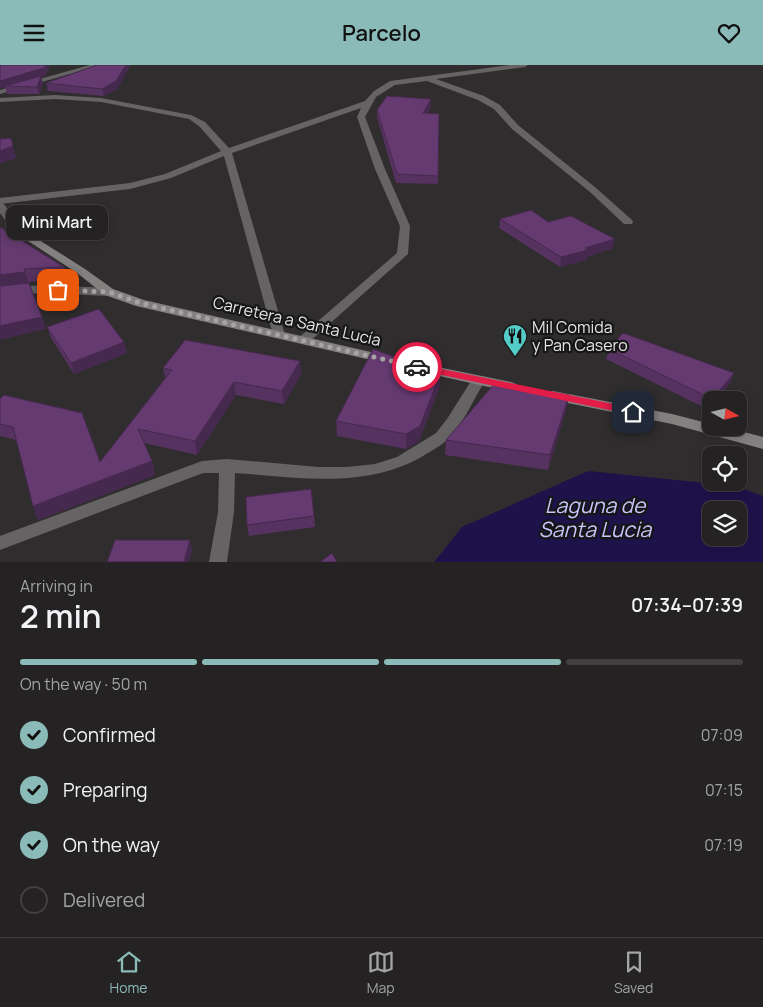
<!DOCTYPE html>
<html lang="en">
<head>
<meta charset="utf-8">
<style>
	:root { --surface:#242222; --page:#302f2f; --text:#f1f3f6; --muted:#a3a4a5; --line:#413f40; --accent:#8bbbb9 }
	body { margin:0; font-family:Manrope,sans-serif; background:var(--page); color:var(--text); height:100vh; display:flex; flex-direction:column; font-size:19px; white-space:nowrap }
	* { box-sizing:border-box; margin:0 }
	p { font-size:16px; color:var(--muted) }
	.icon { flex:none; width:28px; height:28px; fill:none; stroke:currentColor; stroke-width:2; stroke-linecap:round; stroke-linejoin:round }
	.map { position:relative; height:497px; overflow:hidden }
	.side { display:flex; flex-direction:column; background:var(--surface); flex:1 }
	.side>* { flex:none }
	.needle { width:32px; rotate:98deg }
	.tools { position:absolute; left:702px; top:326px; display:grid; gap:10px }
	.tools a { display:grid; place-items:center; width:45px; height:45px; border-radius:10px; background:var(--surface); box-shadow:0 2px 8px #0003,0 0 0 1px var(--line); font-size:25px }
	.pin { position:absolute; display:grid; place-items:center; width:42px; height:42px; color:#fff; margin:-21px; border-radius:10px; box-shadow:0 2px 8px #0006 }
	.courier { position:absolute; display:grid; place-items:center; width:50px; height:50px; margin:-25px; border:4px solid #e11d48; border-radius:50%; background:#fff; color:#222; box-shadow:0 1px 6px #0007 }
	.bubble { position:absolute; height:35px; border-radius:10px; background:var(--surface); box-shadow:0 2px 8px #0003,0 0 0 1px var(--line); font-size:16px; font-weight:600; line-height:35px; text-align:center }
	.summary em { font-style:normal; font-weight:600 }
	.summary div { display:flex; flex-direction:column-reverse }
	.summary { display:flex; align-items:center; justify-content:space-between; height:85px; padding:0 20px }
	h1 { font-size:32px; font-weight:600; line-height:38px }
	.bar { display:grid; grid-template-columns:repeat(4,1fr); gap:8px 5px; align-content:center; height:60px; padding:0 20px }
	.bar i { height:6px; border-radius:4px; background:var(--line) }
	.bar .on { background:var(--accent) }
	.bar p { grid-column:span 4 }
	ol { padding:0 20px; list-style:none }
	li { display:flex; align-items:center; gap:15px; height:55px }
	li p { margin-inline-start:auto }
	li .icon { padding:5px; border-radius:50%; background:var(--accent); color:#111; stroke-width:4 }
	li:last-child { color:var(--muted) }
	li i { width:28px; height:28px; border:2px solid var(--line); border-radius:50% }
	header { display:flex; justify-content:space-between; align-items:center; height:65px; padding:0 20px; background:var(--accent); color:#111; font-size:22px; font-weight:600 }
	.dock { display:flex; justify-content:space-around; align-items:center; height:70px; border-top:1px solid var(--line); background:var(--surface); font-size:14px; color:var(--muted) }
	.dock a { display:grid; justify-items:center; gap:2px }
	.dock .on { color:var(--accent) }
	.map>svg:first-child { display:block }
	.water { fill:#1e124a; fill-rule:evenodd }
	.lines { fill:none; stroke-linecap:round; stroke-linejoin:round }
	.minor { fill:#656363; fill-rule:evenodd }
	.tertiary { fill:#656363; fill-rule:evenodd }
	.secondary { fill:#838080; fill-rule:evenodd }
	.wall { fill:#563260 }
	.shaded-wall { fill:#46294e }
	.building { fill:#643a70; stroke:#46294e }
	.route { fill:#e11d48 }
	.done { stroke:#a6a4a5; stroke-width:5; stroke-dasharray:0 9 }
	.labels { text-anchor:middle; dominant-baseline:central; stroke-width:4.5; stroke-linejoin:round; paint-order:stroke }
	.street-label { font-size:16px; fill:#e6e4e5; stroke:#171617 }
	.poi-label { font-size:16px; fill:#e6e4e5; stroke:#171617; text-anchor:start }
	.near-water-label { font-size:21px; font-style:italic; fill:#c6c4fc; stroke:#171617 }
</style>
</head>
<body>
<header><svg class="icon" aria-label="menu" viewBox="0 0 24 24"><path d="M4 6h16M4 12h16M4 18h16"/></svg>Parcelo<svg class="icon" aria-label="heart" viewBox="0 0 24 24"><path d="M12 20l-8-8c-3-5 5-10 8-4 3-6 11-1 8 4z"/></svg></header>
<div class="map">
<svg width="763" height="497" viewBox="0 0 763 497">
	<rect width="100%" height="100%" fill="#302d2e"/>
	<path class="water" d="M 588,406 L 735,421 L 763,431 L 763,497 L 434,497 L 462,462 ZM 711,445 L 739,445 L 739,472 L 711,472 Z"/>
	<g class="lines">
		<path class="minor" d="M 90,0 L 101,0 L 0,29 L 0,25 Z
			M 510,0 L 528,0 L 525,2 L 436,14 L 484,31 L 500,40 L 518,60 L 596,123 L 632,155 L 633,157 L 632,159 L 624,159 L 590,127 L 512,64 L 494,44 L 478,35 L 427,16 L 395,20 L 376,32 L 365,52 L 385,104 L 410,161 L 408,189 L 308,278 L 298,278 L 296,275 L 397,188 L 400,161 L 375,104 L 357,52 L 361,43 L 232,88 L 285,270 L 284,273 L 274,273 L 273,270 L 224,91 L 171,113 L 130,124 L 0,139 L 0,133 L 130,118 L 165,109 L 221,86 L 199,61 L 189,54 L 101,37 L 55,34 L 0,37 L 0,33 L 55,30 L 101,33 L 191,50 L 205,57 L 229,83 L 365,36 L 374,26 L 390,16 Z
			M 41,220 L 109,223 L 115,227 L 109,231 L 41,228 L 0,232 L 0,224 Z
			M 478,311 L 483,313 L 485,316 C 473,335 464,358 448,374 C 441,381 431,386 423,391 C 365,425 298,412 235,408 L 234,447 L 227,497 L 209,497 L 218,447 L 219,408 L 203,408 L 0,485 L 0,471 L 202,396 L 227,394 L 318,402 L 347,402 L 375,399 L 397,392 L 436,368 L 447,354 L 473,313 Z"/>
		<path class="tertiary" d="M 0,138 L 4,139 L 21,162 L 22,164 L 21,166 L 13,166 L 0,148 Z"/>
		<path class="secondary" d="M 17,161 L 85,204 L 113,224 L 144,235 L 384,290 L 389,291 L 391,294 L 389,297 L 384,298 L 136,241 L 105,230 L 77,208 L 13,166 L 12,164 Z
			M 413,297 L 511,317 L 516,319 L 518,322 L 516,325 L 511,327 L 408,304 L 406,301 L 408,298 Z
			M 553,326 L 672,349 L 711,359 L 711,362 L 725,362 L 763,372 L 763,384 L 672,359 L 548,334 L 546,331 L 548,328 Z"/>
	</g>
	<path class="wall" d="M 0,0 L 50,0 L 46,10 L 41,12 L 43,19 L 39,29 L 7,29 L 5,22 L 0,23 Z
		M 46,18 L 117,24 L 104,31 L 48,26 Z
		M 431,34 L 431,42 L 427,48 L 439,49 L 438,119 L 396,118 L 377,52 L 377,45 Z
		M 500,154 L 613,183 L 587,192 L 586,195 L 560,202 L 499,163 Z
		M 0,162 L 64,202 L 67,215 L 28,217 L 46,264 Z
		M 47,262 L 124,277 L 127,288 L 74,309 L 51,273 Z
		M 609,284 L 734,308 L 730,318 L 717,335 L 711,335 L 711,342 L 709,345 L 606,294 Z
		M 300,296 L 301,309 L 284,339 L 236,330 L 197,390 L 144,378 L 152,396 L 155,410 L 38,455 L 33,441 L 16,375 L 0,371 L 0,334 L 100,397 L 165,313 L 163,303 Z
		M 440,309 L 439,324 L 419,376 L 406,384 L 337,371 L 336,356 Z
		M 569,330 L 566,345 L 548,405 L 445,390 L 446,375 Z
		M 314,451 L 315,462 L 249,471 L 247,460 Z"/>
	<path class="shaded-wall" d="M 46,0 L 50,0 L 46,10 L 41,12 L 43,19 L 39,29 L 37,22 L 41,12 L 0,23 L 0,16 Z
		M 126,0 L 131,0 L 117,24 L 104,31 L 102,24 Z
		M 431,34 L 431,42 L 423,56 L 423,48 Z
		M 11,73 L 16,93 L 0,99 L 0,86 Z
		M 615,174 L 613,183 L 587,192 L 586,195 L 560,202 L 561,192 L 585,183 Z
		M 25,207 L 29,219 L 0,223 L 0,210 Z
		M 42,252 L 46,264 L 0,275 L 0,261 Z
		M 124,277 L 127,288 L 74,309 L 71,298 Z
		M 300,296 L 301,309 L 284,339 L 282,326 Z
		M 734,308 L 730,318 L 717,335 L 712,335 Z
		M 440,309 L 439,324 L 419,376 L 406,384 L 406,369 Z
		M 234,317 L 236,330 L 197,390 L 195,376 Z
		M 569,330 L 566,345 L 548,405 L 550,390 Z
		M 152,396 L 155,410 L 38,455 L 33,441 Z
		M 190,475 L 192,486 L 189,497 L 184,497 Z"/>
	<path class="building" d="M 0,0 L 46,0 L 44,3 L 0,16 Z
		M 97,0 L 126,0 L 116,16 L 102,24 L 46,18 Z
		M 41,11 L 37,22 L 5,21 Z
		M 387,31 L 431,34 L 423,48 L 439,49 L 438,111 L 397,109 L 377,45 Z
		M 11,73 L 13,81 L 0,86 L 0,74 Z
		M 531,145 L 548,157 L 571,151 L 615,174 L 585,183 L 588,185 L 561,192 L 500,154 Z
		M 0,162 L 64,202 L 24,204 L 25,207 L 0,210 Z
		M 29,218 L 42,252 L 0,261 L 0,221 Z
		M 99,244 L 124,277 L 71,298 L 47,262 Z
		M 623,268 L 734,308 L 712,334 L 609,284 Z
		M 185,275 L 300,296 L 282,326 L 234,317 L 195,376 L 138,364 L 152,396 L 33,441 L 13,362 L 0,359 L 0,334 L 4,330 L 82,348 L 100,397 L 172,305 L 163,303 Z
		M 373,284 L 440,309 L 420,361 L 406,369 L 336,356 Z
		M 495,318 L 569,330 L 550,390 L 446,375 Z
		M 311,424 L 314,451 L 247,460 L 246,432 Z
		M 115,475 L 190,475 L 184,497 L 107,497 Z
		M 332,488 L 337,497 L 320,497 Z"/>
	<path class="route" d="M 417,299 L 633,343 L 638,347 L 633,350 L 413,304 L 413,300 Z"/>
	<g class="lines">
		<path class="done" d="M 58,225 L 109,227 L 140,238 L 417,302"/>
	</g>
	<defs>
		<g id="restaurant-pin" transform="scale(1.25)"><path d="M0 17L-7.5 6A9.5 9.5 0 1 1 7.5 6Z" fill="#54cdc8" stroke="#171617"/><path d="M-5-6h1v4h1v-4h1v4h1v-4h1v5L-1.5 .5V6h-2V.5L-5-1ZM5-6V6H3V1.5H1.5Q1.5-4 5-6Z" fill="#111"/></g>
	</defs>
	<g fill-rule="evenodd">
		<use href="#restaurant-pin" x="515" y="271"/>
	</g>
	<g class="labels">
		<g class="street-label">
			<text transform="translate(297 256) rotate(13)">Carretera a Santa Lucía</text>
		</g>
		<g class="poi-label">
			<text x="532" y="262">Mil Comida<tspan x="532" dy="18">y Pan Casero</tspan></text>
		</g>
		<g class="near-water-label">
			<text x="595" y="440">Laguna de<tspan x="595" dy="24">Santa Lucia</tspan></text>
		</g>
	</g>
</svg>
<div class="tools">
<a><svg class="needle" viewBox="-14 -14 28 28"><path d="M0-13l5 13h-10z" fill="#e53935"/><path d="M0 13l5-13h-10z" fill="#a3a4a5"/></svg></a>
<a><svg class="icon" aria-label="locate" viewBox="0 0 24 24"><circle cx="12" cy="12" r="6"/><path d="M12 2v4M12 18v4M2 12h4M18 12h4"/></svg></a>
<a><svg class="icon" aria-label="layers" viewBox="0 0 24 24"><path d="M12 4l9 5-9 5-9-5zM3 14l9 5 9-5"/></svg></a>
</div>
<div class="pin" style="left:58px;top:225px;background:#ea580c"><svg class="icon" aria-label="bag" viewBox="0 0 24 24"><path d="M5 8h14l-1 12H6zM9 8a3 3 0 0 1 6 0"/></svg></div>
<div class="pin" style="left:633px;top:347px;background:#1f2937"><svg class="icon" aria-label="home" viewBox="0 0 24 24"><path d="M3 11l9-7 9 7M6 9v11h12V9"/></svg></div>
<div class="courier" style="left:417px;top:302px"><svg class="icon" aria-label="car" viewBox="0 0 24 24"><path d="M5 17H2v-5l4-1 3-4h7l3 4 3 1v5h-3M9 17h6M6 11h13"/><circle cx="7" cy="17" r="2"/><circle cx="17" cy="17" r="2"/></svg></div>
<div class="bubble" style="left:6px;top:140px;width:102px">Mini Mart</div>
</div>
<section class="side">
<div class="summary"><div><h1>2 min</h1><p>Arriving in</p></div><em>07:34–07:39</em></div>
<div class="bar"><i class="on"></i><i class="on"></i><i class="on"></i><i></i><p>On the way · 50 m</p></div>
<ol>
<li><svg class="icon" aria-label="check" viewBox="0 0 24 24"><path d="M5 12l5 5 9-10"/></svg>Confirmed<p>07:09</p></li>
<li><svg class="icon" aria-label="check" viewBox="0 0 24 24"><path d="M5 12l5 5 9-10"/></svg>Preparing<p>07:15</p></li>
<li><svg class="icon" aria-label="check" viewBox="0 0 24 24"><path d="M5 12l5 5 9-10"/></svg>On the way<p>07:19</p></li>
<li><i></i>Delivered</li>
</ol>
</section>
<nav class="dock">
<a class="on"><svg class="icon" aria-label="home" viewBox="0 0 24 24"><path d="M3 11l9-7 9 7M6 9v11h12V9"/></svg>Home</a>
<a><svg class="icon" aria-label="map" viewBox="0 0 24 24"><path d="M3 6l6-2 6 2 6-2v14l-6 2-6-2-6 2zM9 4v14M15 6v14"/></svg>Map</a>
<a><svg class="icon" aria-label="saved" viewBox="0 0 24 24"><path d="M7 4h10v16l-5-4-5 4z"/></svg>Saved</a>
</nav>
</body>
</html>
